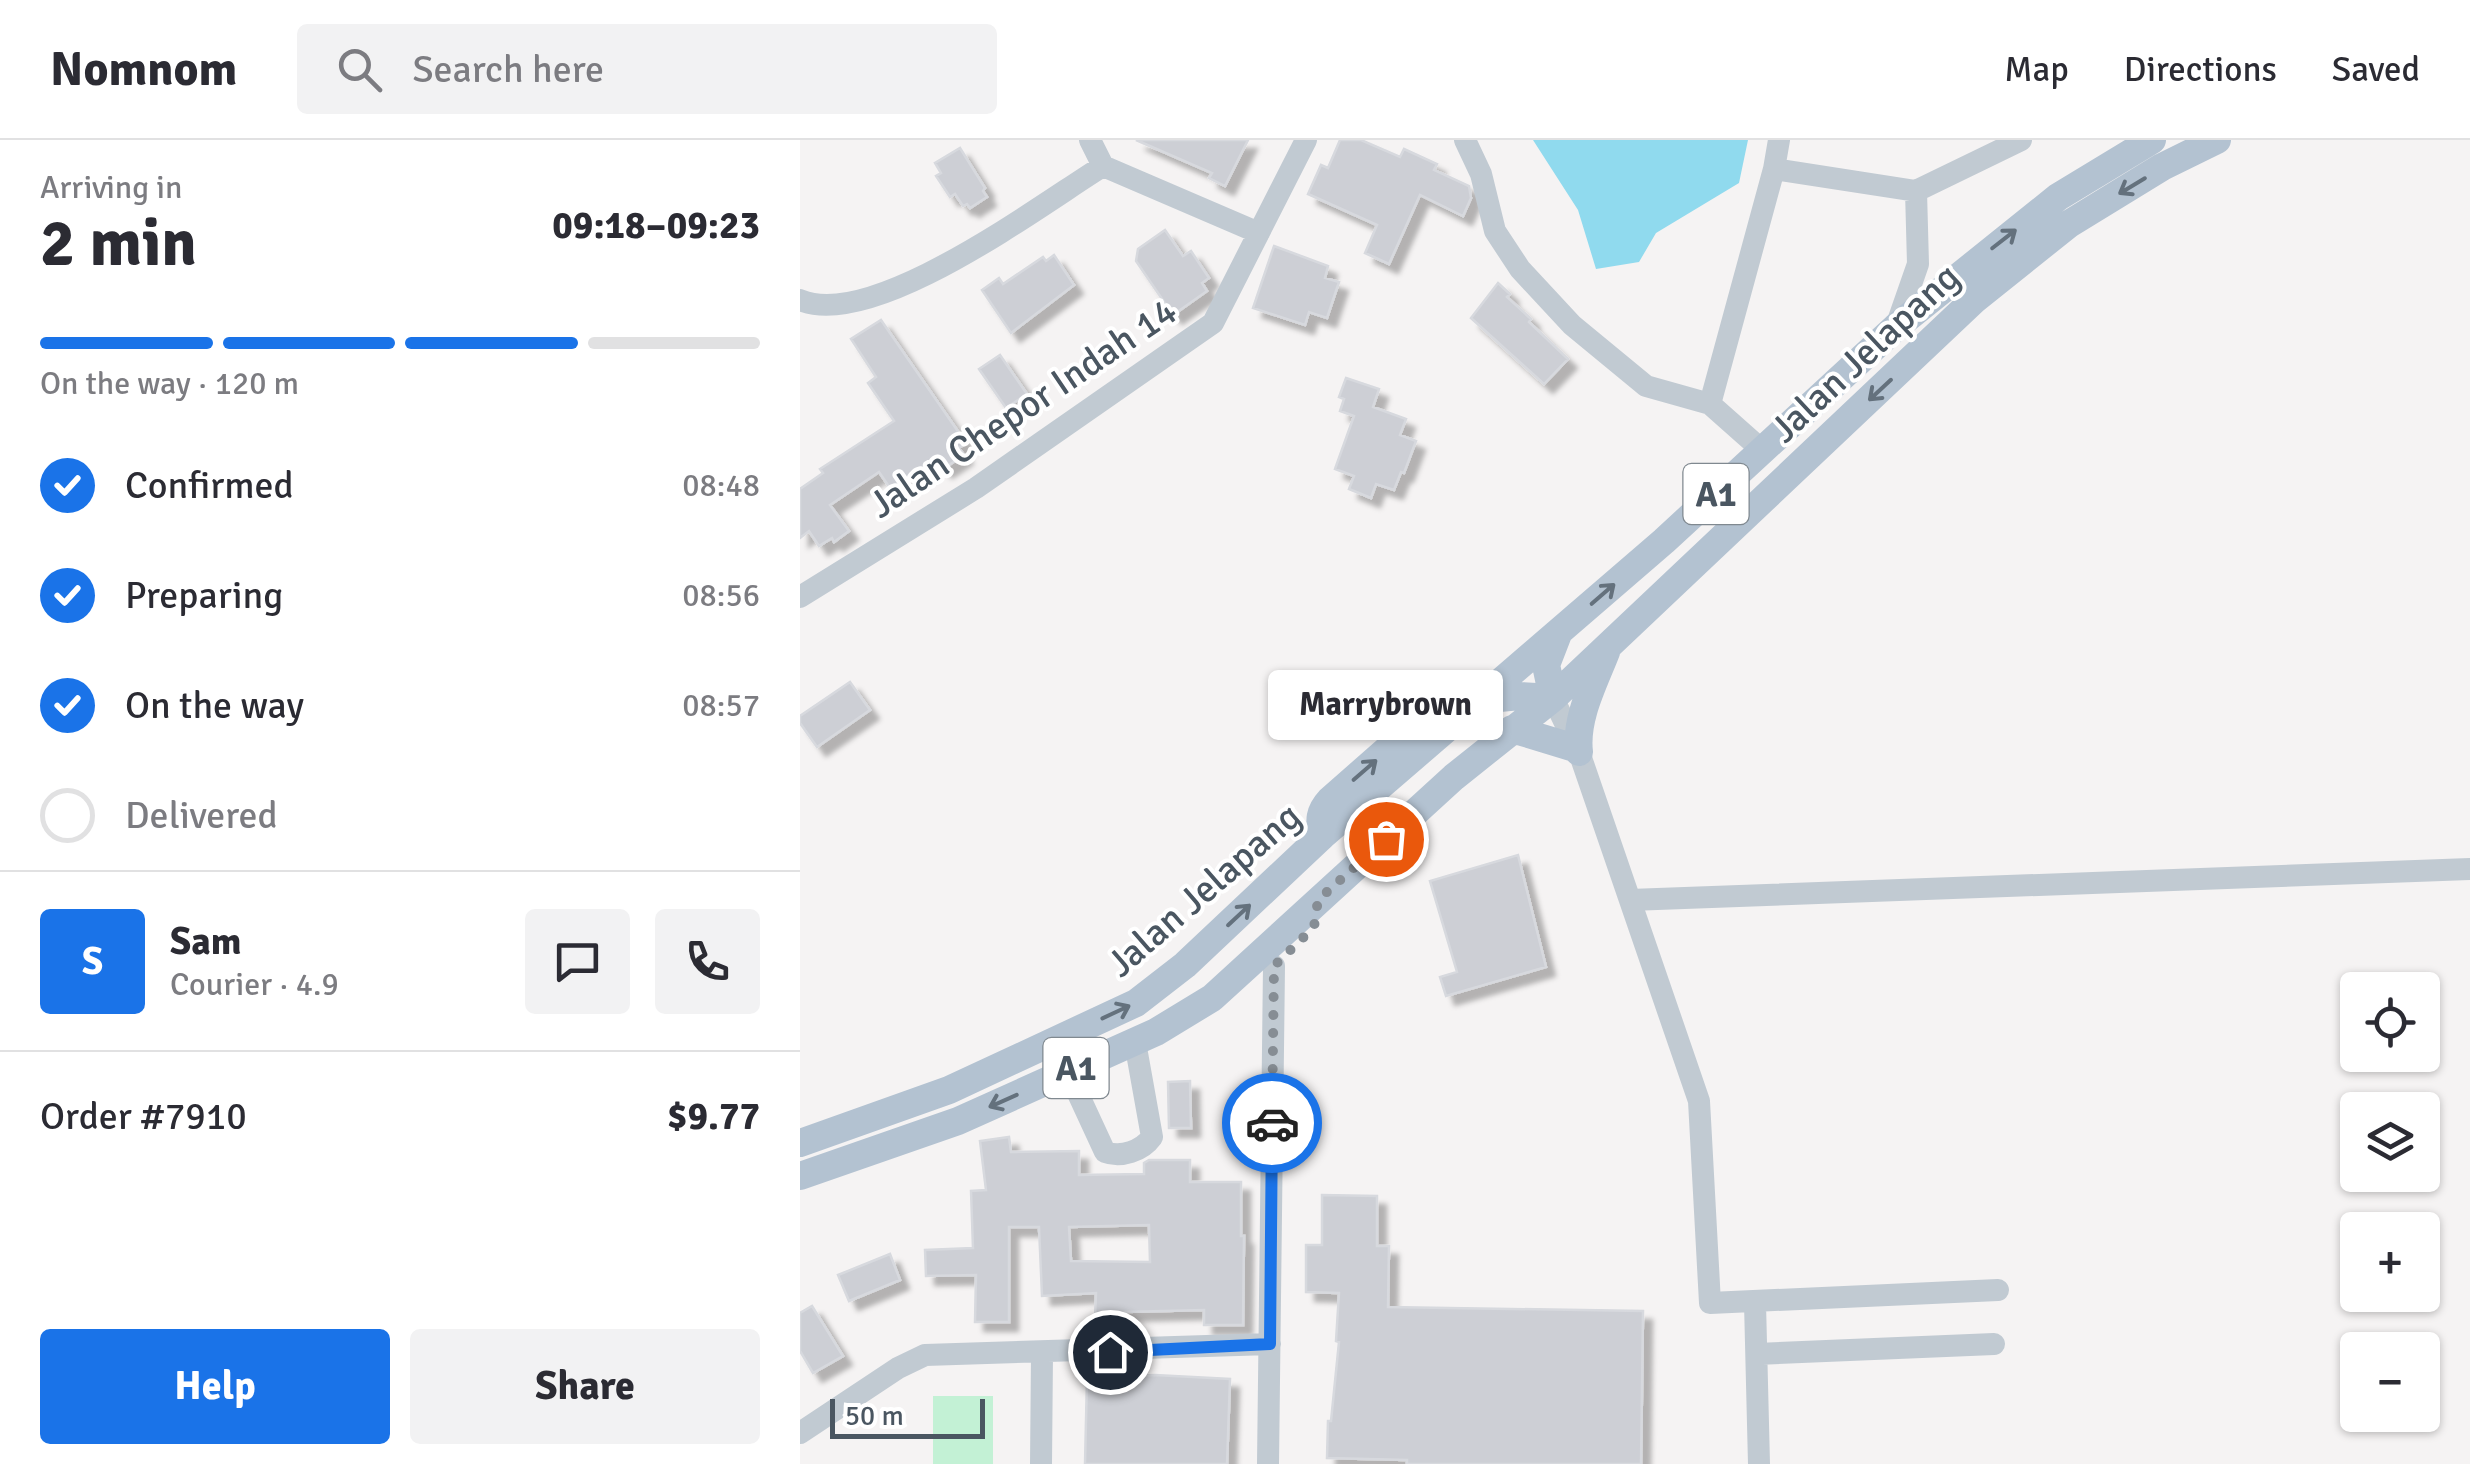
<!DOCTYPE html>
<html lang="en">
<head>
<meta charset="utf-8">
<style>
	:root { --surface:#fff; --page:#f2f2f3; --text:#2b2b33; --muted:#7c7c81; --line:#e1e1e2; --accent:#1a73e8 }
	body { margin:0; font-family:Signika,sans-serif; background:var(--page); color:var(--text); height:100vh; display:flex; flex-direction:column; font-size:38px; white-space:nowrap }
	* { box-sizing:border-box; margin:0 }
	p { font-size:32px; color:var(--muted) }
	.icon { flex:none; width:55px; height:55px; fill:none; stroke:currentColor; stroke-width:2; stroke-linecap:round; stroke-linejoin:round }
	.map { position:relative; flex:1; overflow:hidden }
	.drawer { display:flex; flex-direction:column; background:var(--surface); width:800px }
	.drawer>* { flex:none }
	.fabs { position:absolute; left:1540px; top:832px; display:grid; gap:20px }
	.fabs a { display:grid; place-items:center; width:100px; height:100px; border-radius:10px; background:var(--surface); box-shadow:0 2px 8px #0004; font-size:50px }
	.scale { position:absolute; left:30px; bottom:25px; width:155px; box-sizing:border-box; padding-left:10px; border:5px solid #4a5661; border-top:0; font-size:28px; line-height:35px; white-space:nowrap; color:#4a5661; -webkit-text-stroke:8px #fff; paint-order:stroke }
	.pin { position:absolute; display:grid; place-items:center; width:85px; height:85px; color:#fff; margin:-42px; border:5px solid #fff; border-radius:50%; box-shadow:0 2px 10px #0007 }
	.courier { position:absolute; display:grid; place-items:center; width:100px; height:100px; margin:-50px; border:8px solid #1a73e8; border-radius:50%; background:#fff; color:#222; box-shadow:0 2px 12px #0007 }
	.bubble { position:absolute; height:70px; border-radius:10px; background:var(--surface); box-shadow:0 2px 8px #0004; font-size:32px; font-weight:700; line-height:70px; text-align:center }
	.head em { font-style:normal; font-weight:700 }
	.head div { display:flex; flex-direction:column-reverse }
	.head { display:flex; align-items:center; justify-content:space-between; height:170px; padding:0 40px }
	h1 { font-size:65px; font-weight:700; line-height:75px }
	.bar { display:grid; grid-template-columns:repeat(4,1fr); gap:15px 10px; align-content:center; height:120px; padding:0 40px }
	.bar i { height:12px; border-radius:8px; background:var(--line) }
	.bar .on { background:var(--accent) }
	.bar p { grid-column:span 4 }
	.line { display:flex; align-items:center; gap:25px; padding:0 40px; border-top:2px solid var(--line) }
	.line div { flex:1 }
	.round { display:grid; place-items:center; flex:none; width:105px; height:105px; border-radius:10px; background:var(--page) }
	ol { padding:0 40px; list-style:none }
	li { display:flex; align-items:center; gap:30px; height:110px }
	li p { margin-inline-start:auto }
	li .icon { padding:10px; border-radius:50%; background:var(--accent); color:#fff; stroke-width:4 }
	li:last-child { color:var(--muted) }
	li i { width:55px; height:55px; border:5px solid var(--line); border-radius:50% }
	.action { display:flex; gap:20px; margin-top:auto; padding:20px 40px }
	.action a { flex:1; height:115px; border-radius:10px; background:var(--accent); color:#fff; font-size:40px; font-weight:700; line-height:115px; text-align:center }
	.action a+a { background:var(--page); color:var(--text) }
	header { display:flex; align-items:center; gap:60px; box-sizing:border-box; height:140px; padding:0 50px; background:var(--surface); border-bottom:2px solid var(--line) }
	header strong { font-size:48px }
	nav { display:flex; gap:55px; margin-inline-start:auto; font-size:35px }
	.search { width:700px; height:90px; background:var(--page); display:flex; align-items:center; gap:25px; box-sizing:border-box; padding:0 35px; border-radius:10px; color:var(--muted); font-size:38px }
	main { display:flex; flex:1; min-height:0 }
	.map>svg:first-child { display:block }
	.green { fill:#c3f1d5 }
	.water { fill:#90daee }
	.building { fill:#cdcfd5; stroke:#d7d9de; stroke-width:2.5; fill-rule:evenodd; filter:url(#shadow) }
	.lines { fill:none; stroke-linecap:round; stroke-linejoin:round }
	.minor { stroke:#c1cad2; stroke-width:22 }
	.major { stroke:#b3c2d1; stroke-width:28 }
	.oneway { stroke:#64717d }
	.done { stroke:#868d94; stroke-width:10; stroke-dasharray:0 18 }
	.route { stroke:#1a73e8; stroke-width:12 }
	.labels { text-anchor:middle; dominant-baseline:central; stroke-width:8; stroke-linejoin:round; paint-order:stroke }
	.shield { fill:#fff; stroke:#808990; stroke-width:2.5 }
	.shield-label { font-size:35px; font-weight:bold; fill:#4a5661 }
	.street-label { font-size:38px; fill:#4a5661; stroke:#fff }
</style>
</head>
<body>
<header>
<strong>Nomnom</strong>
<div class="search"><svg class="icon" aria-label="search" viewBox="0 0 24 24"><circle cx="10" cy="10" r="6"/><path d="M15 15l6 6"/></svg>Search here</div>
<nav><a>Map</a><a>Directions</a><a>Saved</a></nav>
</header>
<main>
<section class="drawer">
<div class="head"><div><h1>2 min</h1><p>Arriving in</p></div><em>09:18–09:23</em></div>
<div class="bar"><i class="on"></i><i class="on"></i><i class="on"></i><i></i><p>On the way · 120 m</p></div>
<ol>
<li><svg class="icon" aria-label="check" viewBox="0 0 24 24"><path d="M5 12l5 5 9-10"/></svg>Confirmed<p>08:48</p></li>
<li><svg class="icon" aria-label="check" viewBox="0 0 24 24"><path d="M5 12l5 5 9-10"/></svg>Preparing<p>08:56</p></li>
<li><svg class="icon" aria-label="check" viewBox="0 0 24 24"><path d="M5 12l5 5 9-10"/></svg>On the way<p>08:57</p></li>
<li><i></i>Delivered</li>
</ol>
<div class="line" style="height:180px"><b class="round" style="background:var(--accent);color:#fff">S</b><div><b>Sam</b><p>Courier · 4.9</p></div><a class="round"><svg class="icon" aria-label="chat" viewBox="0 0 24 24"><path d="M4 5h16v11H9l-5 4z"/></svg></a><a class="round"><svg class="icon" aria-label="phone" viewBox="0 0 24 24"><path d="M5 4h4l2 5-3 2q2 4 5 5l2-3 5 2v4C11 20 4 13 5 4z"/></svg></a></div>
<div class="line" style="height:130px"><div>Order #7910</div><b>$9.77</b></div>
<div class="action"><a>Help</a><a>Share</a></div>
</section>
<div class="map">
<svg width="1670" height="1324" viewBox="0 0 1670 1324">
	<defs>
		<filter id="shadow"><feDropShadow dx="9" dy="9" stdDeviation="2.5" flood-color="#0004"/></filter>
	</defs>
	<rect width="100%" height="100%" fill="#f5f3f3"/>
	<path class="green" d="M 133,1256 L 193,1256 L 193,1324 L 133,1324 Z"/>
	<path class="water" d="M 733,0 L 948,0 L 939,43 L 856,93 L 839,122 L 796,129 L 778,70 Z"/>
	<path class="building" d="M 336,0 L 448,0 L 425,46 L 409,38 L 412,33 Z
		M 540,0 L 561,0 L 600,17 L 604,9 L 637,24 L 634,30 L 669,46 L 671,58 L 663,76 L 620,55 L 589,124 L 565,113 L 577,85 L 508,54 L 521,25 L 528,28 Z
		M 160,8 L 185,48 L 183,51 L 187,57 L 170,68 L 167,64 L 163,66 L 155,54 L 150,57 L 136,36 L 141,33 L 135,23 Z
		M 365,90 L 383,116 L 391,111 L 409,138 L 402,143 L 407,151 L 373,175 L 336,121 L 338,109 Z
		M 474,106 L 528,126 L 525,138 L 539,142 L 527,178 L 509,172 L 505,185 L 453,168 Z
		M 254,115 L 274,145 L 211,193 L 182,150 L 199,138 L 203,144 L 243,117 L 246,121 Z
		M 698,143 L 710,154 L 707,157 L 731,179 L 729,182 L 768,219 L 744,244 L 671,178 Z
		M 81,180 L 166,303 L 159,308 L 164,315 L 143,329 L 137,320 L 92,351 L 79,332 L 30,365 L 49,391 L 34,402 L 32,398 L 19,406 L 9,391 L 0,398 L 0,349 L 23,333 L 20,329 L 94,281 L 68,243 L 76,237 L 51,199 Z
		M 200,215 L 227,254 L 206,268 L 179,229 Z
		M 546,238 L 579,249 L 573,267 L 606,279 L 600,295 L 616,301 L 604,333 L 601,332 L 594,350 L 576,344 L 571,358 L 549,349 L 554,336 L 535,329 L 554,276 L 540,271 L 544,259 L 539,257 Z
		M 50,542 L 70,570 L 17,607 L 0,583 L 0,576 Z
		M 718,715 L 746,827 L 646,856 L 640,837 L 657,832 L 630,741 Z
		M 390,941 L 391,988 L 369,988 L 368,942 Z
		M 209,997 L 211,1012 L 279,1011 L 279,1035 L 344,1034 L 344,1023 L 349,1020 L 390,1020 L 390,1042 L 441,1042 L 441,1096 L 444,1096 L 443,1185 L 404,1185 L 404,1170 L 324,1172 L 324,1178 L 295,1178 L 296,1153 L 242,1156 L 239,1087 L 209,1087 L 209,1182 L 175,1182 L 176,1135 L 126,1136 L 125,1110 L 173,1108 L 171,1051 L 186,1050 L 180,1001 ZM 349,1085 L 350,1122 L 271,1121 L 269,1087 Z
		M 522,1055 L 577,1056 L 577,1106 L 589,1106 L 588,1167 L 843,1171 L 841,1324 L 607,1324 L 607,1320 L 527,1318 L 528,1281 L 531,1281 L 539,1202 L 536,1201 L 539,1153 L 506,1152 L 506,1105 L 522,1105 Z
		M 90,1114 L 100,1140 L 49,1161 L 38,1135 Z
		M 12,1166 L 43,1216 L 13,1233 L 0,1211 L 0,1173 Z
		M 355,1235 L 430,1239 L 427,1324 L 285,1324 L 287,1237 Z"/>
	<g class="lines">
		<path class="minor" d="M 290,0 L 303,26 L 459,93
			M 665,0 L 681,34 L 695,91 L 720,129 L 772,185 L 846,246 L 910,264 L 963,311
			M 974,29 L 1116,51 L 1221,0
			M 0,160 C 73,191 240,65 303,26
			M 1096,187 L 1118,124 L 1116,51
			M 910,264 L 974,29 L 979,0
			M 0,457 L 176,348 L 413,183 L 506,0
			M 753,558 L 779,612 L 899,961 L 910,1163 L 1198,1150
			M 830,760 L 1670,729
			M 268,932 L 305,1012 C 321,1018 342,1011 352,997 L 335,902
			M 955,1163 L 959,1324
			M 957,1214 L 1194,1204
			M 0,1293 L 98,1228 L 125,1215 L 470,1204
			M 241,1324 L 242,1214
			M 468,1324 L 474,826"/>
		<path class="major" d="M 679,560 L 720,556 L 753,558 L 746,525 L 758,494
			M 712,589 L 778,609
			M 779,612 C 775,578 794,543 806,512
			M 522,696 C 519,680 519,672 530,660 L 588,609 L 632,596
			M 0,1003 L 149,950 L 336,863 L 385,825 L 522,696 L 864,401 L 1096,187 L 1258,57 L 1352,0
			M 0,1036 L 158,981 L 356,892 L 412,858 L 654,637 L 753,558 L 1174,160 L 1269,84 L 1362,27 L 1417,0"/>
	</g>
	<defs><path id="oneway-shaft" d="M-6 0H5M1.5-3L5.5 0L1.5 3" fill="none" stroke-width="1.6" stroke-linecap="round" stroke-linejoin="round" transform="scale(2.5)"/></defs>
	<g class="oneway">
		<use href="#oneway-shaft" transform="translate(1332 46) rotate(149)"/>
		<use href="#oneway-shaft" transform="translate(1204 99) rotate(-38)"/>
		<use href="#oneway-shaft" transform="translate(1080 250) rotate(137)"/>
		<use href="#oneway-shaft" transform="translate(803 454) rotate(-41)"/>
		<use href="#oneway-shaft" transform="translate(565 630) rotate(-41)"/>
		<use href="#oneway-shaft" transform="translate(439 775) rotate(-43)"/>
		<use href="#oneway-shaft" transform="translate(316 872) rotate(-25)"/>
		<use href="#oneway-shaft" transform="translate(203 961) rotate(156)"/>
	</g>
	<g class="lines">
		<path class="done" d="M 472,983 L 474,826 L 514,787 L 518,760 L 586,699"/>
		<path class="route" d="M 310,1212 L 470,1204 L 472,983"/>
	</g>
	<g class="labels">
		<g class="shield">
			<rect x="883.5" y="324" width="65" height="60" rx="8"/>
			<rect x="243.5" y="898" width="65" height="60" rx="8"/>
		</g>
		<g class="shield-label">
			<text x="916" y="354">A1</text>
			<text x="276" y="928">A1</text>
		</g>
		<g class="street-label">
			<text transform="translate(1065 213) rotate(-43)">Jalan Jelapang</text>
			<text transform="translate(223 268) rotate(-34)">Jalan Chepor Indah 14</text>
			<text transform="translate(404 750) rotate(-41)">Jalan Jelapang</text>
		</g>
	</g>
</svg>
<div class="fabs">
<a><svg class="icon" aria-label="locate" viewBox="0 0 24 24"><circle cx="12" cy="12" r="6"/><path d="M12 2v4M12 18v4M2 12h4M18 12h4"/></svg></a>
<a><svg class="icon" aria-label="layers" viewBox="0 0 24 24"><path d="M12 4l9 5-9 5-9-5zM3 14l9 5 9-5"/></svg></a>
<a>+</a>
<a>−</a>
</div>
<div class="scale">50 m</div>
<div class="pin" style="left:586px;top:699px;background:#ea580c"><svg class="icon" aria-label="bag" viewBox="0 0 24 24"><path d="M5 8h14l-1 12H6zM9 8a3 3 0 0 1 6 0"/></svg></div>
<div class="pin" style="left:310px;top:1212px;background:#1f2937"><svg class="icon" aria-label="home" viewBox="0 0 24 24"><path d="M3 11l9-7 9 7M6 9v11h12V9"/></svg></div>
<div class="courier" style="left:472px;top:983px"><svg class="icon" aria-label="car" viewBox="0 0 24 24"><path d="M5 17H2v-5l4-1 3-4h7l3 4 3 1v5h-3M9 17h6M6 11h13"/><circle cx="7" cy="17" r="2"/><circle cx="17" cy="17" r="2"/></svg></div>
<div class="bubble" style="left:468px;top:530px;width:235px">Marrybrown</div>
</div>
</main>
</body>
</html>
